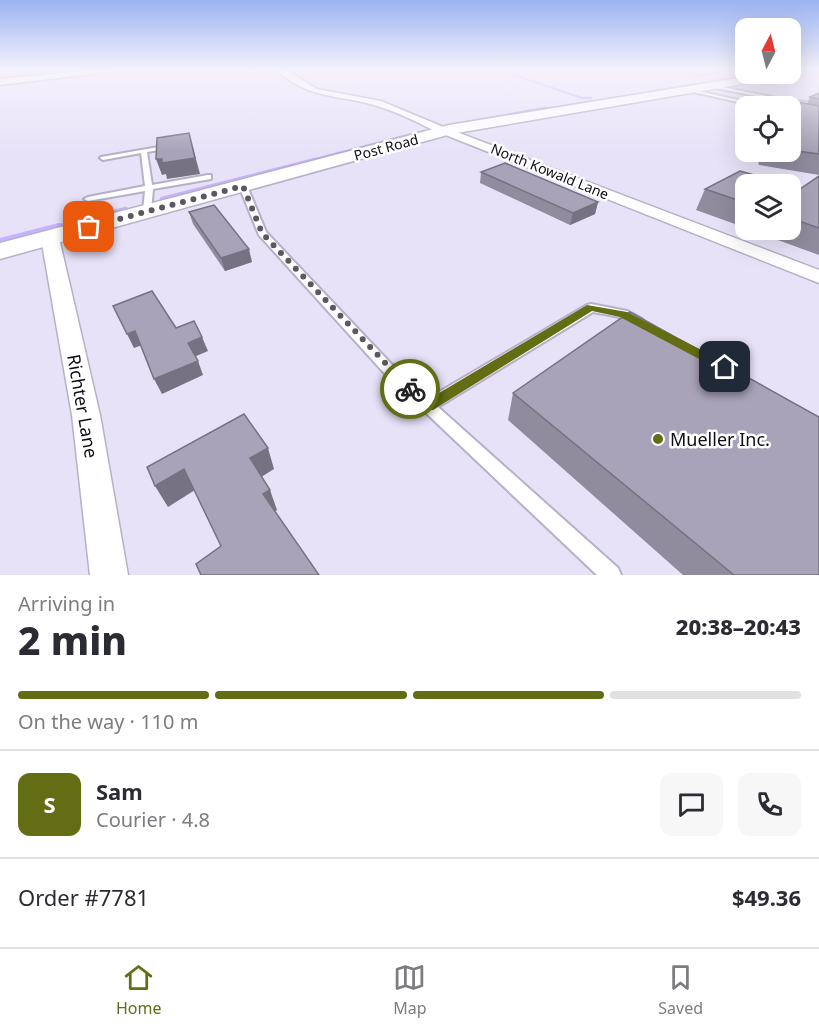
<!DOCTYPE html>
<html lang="en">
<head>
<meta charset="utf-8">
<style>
	:root { --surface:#fff; --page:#f7f7f7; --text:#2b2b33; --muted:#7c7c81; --line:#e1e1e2; --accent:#626d14 }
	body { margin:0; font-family:"Noto Sans",sans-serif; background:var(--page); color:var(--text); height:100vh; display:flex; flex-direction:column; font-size:22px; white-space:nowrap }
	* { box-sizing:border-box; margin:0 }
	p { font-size:20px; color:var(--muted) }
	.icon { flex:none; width:33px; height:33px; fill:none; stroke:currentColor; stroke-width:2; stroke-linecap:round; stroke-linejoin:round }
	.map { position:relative; height:575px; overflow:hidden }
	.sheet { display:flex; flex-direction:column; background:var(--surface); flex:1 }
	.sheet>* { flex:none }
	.needle { width:39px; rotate:7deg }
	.buttons { position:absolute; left:735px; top:18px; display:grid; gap:12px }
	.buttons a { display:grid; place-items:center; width:66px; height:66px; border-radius:12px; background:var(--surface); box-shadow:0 6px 24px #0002; font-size:30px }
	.pin { position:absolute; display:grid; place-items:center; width:51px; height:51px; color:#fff; margin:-26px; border-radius:12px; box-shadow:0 3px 9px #0006 }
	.courier { position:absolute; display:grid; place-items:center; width:60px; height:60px; margin:-30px; border:4px solid #626d14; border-radius:50%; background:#fff; color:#222; box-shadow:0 2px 8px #0007 }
	.overview em { font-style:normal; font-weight:800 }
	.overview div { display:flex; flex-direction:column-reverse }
	.overview { display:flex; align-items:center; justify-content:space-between; height:102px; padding:0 18px }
	h1 { font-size:39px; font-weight:800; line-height:45px }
	.bar { display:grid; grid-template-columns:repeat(4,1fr); gap:9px 6px; align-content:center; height:72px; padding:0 18px }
	.bar i { height:8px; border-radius:4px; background:var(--line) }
	.bar .on { background:var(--accent) }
	.bar p { grid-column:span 4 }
	.line { display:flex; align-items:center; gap:15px; padding:0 18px; border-top:2px solid var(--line) }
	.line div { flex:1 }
	.round { display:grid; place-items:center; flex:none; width:63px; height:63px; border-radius:12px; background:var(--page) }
	.tabs { display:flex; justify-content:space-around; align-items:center; height:84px; border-top:2px solid var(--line); background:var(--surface); font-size:16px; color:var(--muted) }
	.tabs a { display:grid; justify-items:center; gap:3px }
	.tabs .on { color:var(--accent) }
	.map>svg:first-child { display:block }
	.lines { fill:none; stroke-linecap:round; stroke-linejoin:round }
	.stream-far3 { stroke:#c7b2ff; stroke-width:2 }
	.stream-far2 { stroke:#c7b2ff; stroke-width:3 }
	.stream-far1 { stroke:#c7b2ff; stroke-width:4.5 }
	.stream { stroke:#c7b2ff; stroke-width:6 }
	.lane-casing { stroke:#b6b1c6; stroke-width:4 }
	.street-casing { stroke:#b6b1c6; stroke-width:3 }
	.secondary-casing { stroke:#b6b1c6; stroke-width:3 }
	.lane { fill:#fff; fill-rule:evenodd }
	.street { fill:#fff; fill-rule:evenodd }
	.secondary { fill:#fff; fill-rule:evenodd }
	.wall { fill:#908c9e }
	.shaded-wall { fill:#767281 }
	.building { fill:#a8a3b8; stroke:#767281; stroke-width:1.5 }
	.route { fill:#626d14 }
	.done { stroke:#5b5864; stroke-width:6; stroke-dasharray:0 10.8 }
	.poi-dot { fill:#626d14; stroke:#fff; stroke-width:2 }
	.labels { text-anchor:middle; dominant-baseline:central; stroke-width:5; stroke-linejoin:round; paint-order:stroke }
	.far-street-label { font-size:14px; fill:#0f0d15; stroke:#fff }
	.near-street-label { font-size:18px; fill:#0f0d15; stroke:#fff }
	.near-poi-label { font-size:18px; fill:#0f0d15; stroke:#fff; text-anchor:start }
</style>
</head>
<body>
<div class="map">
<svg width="819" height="575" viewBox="0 0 819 575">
	<rect width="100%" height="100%" fill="#e8e2f8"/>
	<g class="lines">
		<path class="stream-far3" d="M 500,70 L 582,98 L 591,98
			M 701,84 L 745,76
			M 536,110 L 629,96"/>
		<path class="stream-far2" d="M 446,126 L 546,108
			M 309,161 L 425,131"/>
		<path class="stream-far1" d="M 162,199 L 315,160
			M 53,228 L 126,209"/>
		<path class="stream" d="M 0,241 L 59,226"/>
		<g class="lane-casing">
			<path id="lane" d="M 685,70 L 701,72 L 726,70 L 701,74 Z
				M 727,70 L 737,70 L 748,74 L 746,74 Z
				M 713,85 L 781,99 L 819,104 L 819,106 L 781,101 L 711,87 Z
				M 689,89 L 760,105 L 762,106 L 756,106 L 689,91 Z
				M 170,145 L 172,146 L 172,148 L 147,152 L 152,185 L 208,175 L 211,175 L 211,179 L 153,189 L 151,211 L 147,213 L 143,211 L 145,191 L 88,201 L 84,199 L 88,197 L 145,186 L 141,153 L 103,160 L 100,158 L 101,157 Z
				M 240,184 L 247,186 L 266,232 L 396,369 L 429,398 L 587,305 L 591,304 L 627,311 L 642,319 L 644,322 L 642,325 L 638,326 L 620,317 L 593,312 L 438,407 L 618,568 L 621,575 L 597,575 L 386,375 L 259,235 L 239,186 Z"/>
		</g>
		<g class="street-casing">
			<path id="street" d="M 95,70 L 124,70 L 0,85 L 0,79 Z
				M 277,70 L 286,70 L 317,89 L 381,101 L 441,126 L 819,270 L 819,283 L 433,130 C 415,121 397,112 377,106 C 339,94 308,100 277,70 Z
				M 50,233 L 56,234 L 59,238 L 100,415 L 128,575 L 90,575 L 72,415 L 41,238 L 44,234 Z"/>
		</g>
		<g class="secondary-casing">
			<path id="secondary" d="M 762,74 L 784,74 L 778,77 L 737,85 L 451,134 L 0,259 L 0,243 L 449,125 Z"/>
		</g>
		<use href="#lane" class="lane"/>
		<use href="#street" class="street"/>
		<use href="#secondary" class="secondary"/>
	</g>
	<path class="wall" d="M 819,93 L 819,175 L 759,165 L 756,152 L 790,152 L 790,106 L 807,104 L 810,97 Z
		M 481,172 L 598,202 L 595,214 L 570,225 L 480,183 Z
		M 819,176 L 819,255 L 750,230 L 790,230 L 790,186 L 800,189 Z
		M 746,184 L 746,228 L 696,210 L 705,189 Z
		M 189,212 L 252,262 L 225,271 L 193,224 Z
		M 513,393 L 819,575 L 683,575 L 508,420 Z"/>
	<path class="shaded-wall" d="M 189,133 L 200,174 L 167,179 L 166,174 L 162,175 L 156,159 Z
		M 598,202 L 595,214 L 570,225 L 573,213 Z
		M 249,249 L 252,262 L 225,271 L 221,258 Z
		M 135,331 L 142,345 L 134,348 L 127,334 Z
		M 202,337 L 208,351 L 194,357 L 188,343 Z
		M 198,361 L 203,375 L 162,394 L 154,379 Z
		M 268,448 L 274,469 L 258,479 L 250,458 Z
		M 184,469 L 195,490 L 168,507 L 155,486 Z
		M 270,490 L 277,510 L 271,515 L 263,494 Z"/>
	<path class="building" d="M 819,93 L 819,99 L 810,97 Z
		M 798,102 L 819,106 L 819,154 L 790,150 L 790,106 L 788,106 Z
		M 189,133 L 195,158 L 162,163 L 162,159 L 156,159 L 157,138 Z
		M 505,163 L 598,202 L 573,213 L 481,172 Z
		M 740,171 L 786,184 L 746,184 L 746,203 L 705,189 Z
		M 819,176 L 819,228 L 790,218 L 790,186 L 800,189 Z
		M 214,205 L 249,249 L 221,258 L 189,212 Z
		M 152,291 L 176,328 L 194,321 L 202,337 L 188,343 L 198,361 L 154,379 L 135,331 L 127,334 L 113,306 Z
		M 630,312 L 819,417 L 819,575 L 734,575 L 513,393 Z
		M 244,414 L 268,448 L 250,458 L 270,490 L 263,494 L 319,575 L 201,575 L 196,564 L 221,546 L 184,469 L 155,486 L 147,467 Z"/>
	<linearGradient id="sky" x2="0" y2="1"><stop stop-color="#9bb3f1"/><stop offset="0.46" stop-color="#f5f2fc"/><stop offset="1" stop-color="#f5f2fc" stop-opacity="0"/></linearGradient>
	<rect width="819" height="151" fill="url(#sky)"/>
	<path class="route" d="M 587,305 L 627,312 L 729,364 L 731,367 L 729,370 L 720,370 L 620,317 L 592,311 L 433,410 L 424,410 L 403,389 L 405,385 L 414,385 L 429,399 Z"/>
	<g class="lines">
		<path class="done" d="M 89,227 L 243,186 L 262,233 L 410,389"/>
	</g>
	<circle class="poi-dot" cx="658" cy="439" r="6"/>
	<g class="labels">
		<g class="far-street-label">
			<text transform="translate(386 147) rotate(-15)">Post Road</text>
			<text transform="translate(550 171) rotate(22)">North Kowald Lane</text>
		</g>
		<g class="near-street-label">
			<text transform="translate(83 406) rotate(80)">Richter Lane</text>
		</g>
		<g class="near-poi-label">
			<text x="670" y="439">Mueller Inc.</text>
		</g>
	</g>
</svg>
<div class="buttons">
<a><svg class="needle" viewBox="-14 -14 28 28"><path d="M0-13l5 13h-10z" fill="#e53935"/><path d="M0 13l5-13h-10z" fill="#7c7c81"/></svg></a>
<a><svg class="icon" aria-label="locate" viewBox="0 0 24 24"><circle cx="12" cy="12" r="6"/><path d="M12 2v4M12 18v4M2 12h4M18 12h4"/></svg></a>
<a><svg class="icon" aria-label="layers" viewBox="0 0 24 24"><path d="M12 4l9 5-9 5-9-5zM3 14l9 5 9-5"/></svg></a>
</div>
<div class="pin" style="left:89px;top:227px;background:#ea580c"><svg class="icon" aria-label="bag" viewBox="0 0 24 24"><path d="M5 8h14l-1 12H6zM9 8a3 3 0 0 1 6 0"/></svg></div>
<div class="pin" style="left:725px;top:367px;background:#1f2937"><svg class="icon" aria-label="home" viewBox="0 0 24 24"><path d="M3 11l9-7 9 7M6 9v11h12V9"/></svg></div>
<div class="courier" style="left:410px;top:389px"><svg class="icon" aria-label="bike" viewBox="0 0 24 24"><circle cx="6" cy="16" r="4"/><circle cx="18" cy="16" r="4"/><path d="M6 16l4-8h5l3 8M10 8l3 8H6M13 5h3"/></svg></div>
</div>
<section class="sheet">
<div class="overview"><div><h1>2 min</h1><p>Arriving in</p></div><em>20:38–20:43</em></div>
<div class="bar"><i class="on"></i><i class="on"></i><i class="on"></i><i></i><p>On the way · 110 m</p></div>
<div class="line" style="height:108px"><b class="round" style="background:var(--accent);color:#fff">S</b><div><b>Sam</b><p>Courier · 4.8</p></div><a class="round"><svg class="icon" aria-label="chat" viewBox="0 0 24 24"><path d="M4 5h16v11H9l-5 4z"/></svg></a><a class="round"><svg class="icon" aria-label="phone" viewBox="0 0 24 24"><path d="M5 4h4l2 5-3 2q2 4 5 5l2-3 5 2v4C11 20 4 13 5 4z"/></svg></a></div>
<div class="line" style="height:78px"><div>Order #7781</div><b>$49.36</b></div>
</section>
<nav class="tabs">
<a class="on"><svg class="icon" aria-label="home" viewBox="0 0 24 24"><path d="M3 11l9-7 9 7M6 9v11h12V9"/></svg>Home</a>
<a><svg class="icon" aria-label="map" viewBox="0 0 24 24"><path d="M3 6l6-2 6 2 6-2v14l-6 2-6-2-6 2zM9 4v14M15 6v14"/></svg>Map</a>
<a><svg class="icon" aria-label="saved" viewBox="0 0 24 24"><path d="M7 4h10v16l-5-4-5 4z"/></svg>Saved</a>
</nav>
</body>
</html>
